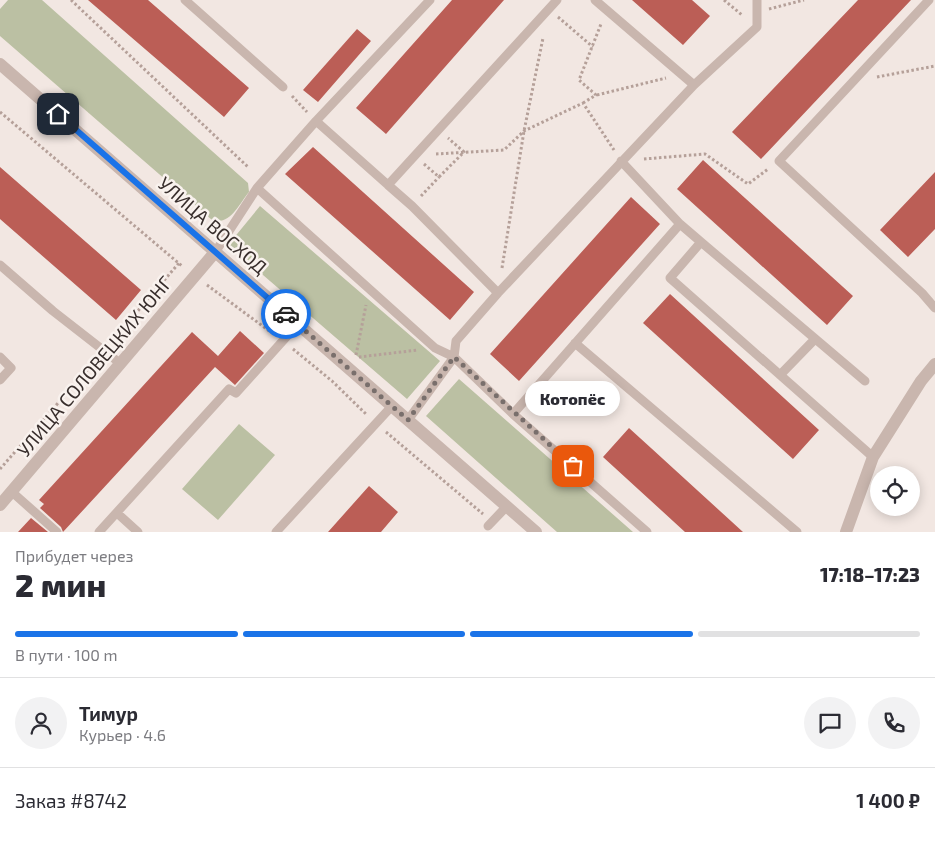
<!DOCTYPE html>
<html lang="ru">
<head>
<meta charset="utf-8">
<style>
	:root { --surface:#fff; --page:#f2f2f3; --text:#2b2b33; --muted:#7c7c81; --line:#e1e1e2; --accent:#1a73e8 }
	body { margin:0; font-family:"Exo 2",sans-serif; background:var(--page); color:var(--text); height:100vh; display:flex; flex-direction:column; font-size:19px; white-space:nowrap }
	* { box-sizing:border-box; margin:0 }
	p { font-size:16px; color:var(--muted) }
	.icon { flex:none; width:28px; height:28px; fill:none; stroke:currentColor; stroke-width:2; stroke-linecap:round; stroke-linejoin:round }
	.map { position:relative; height:532px; overflow:hidden }
	.side { display:flex; flex-direction:column; background:var(--surface); flex:1 }
	.side>* { flex:none }
	.tools { position:absolute; left:870px; top:466px; display:grid; gap:10px }
	.tools a { display:grid; place-items:center; width:50px; height:50px; border-radius:50%; background:var(--surface); box-shadow:0 2px 12px #0003; font-size:25px }
	.pin { position:absolute; display:grid; place-items:center; width:42px; height:42px; color:#fff; margin:-21px; border-radius:10px; box-shadow:0 2px 8px #0006 }
	.courier { position:absolute; display:grid; place-items:center; width:50px; height:50px; margin:-25px; border:4px solid #1a73e8; border-radius:50%; background:#fff; color:#222; box-shadow:0 1px 6px #0007 }
	.bubble { position:absolute; height:35px; border-radius:18px; background:var(--surface); box-shadow:0 2px 12px #0003; font-size:16px; font-weight:800; line-height:35px; text-align:center }
	.head em { font-style:normal; font-weight:800 }
	.head div { display:flex; flex-direction:column-reverse }
	.head { display:flex; align-items:center; justify-content:space-between; height:85px; padding:0 15px }
	h1 { font-size:32px; font-weight:800; line-height:38px }
	.bar { display:grid; grid-template-columns:repeat(4,1fr); gap:8px 5px; align-content:center; height:60px; padding:0 15px }
	.bar i { height:6px; border-radius:4px; background:var(--line) }
	.bar .active { background:var(--accent) }
	.bar p { grid-column:span 4 }
	.line { display:flex; align-items:center; gap:12px; padding:0 15px; border-top:1px solid var(--line) }
	.line div { flex:1 }
	.round { display:grid; place-items:center; flex:none; width:52px; height:52px; border-radius:26px; background:var(--page) }
	.map>svg:first-child { display:block }
	.green { fill:#bbc0a3 }
	.building { fill:#bb5e56 }
	.lines { fill:none; stroke-linecap:round; stroke-linejoin:round }
	.path { stroke:#b5a099; stroke-width:3; stroke-dasharray:2.5 2.5; stroke-linecap:butt }
	.service { stroke:#c9b6ae; stroke-width:9 }
	.minor { stroke:#c9b6ae; stroke-width:12 }
	.tertiary { stroke:#c9b6ae; stroke-width:12 }
	.done { stroke:#796f6c; stroke-width:5; stroke-dasharray:0 9 }
	.route { stroke:#1a73e8; stroke-width:6 }
	.labels { text-anchor:middle; dominant-baseline:central; stroke-width:5; stroke-linejoin:round; paint-order:stroke }
	.street-label { font-size:19px; fill:#382e2c; stroke:#f9f2ee }
</style>
</head>
<body>
<div class="map">
<svg width="935" height="532" viewBox="0 0 935 532">
	<rect width="100%" height="100%" fill="#f2e7e2"/>
	<path class="green" d="M 8,0 L 42,0 L 248,183 L 249,192 C 239,204 230,226 212,220 L 0,36 L 0,9 Z
		M 260,206 L 440,361 L 407,399 L 228,245 Z
		M 459,379 L 633,532 L 557,532 L 426,416 Z
		M 239,424 L 275,455 L 218,520 L 182,489 Z"/>
	<path class="building" d="M 88,0 L 148,0 L 249,88 L 224,117 Z
		M 452,0 L 504,0 L 386,134 L 356,108 Z
		M 632,0 L 692,0 L 710,16 L 683,45 Z
		M 858,0 L 911,0 L 761,159 L 732,132 Z
		M 357,29 L 371,41 L 318,102 L 303,90 Z
		M 313,147 L 474,292 L 450,320 L 285,174 Z
		M 703,160 L 853,296 L 827,325 L 677,189 Z
		M 0,167 L 141,290 L 116,320 L 0,219 Z
		M 935,172 L 935,229 L 908,257 L 880,230 Z
		M 631,197 L 660,224 L 519,381 L 490,354 Z
		M 670,294 L 819,430 L 793,459 L 643,323 Z
		M 240,331 L 264,353 L 235,385 L 215,367 L 63,532 L 61,527 L 40,508 L 44,504 L 39,500 L 192,332 L 218,356 Z
		M 629,428 L 651,448 L 743,532 L 685,532 L 603,457 Z
		M 369,486 L 398,512 L 381,532 L 328,532 Z
		M 31,518 L 48,532 L 18,532 Z"/>
	<g class="lines">
		<path class="path" d="M 71,0 L 248,167
			M 724,0 L 742,15
			M 769,9 L 804,0
			M 558,17 L 593,47
			M 877,77 L 935,66
			M 597,95 L 666,78
			M 292,96 L 307,112
			M 583,103 L 596,95 L 579,80 L 601,24
			M 0,112 L 182,266
			M 436,154 L 504,150 L 524,131 L 583,103 L 614,150
			M 644,159 L 705,154 L 748,184 L 768,169
			M 424,164 L 439,177 L 464,152 L 448,138
			M 421,196 L 439,177
			M 502,268 L 524,131 L 543,38
			M 207,285 L 272,333
			M 112,341 L 179,263
			M 293,349 L 332,381 L 367,415
			M 356,355 L 366,305
			M 359,357 L 418,350
			M 386,432 L 483,514
			M 0,469 L 95,361"/>
		<path class="service" d="M 185,0 L 283,87
			M 929,0 L 779,161 L 922,293 L 935,308
			M 694,85 L 757,27 L 757,0
			M 316,121 L 430,0
			M 621,161 L 680,224 L 701,242 L 670,278 L 873,457
			M 388,185 L 412,206 L 498,293
			M 257,188 L 435,348 L 454,357 L 513,414 L 647,532
			M 701,242 L 865,381
			M 216,251 L 257,188 L 316,121 L 388,185 L 557,0
			M 0,265 L 53,311 L 121,364
			M 575,343 L 797,532
			M 0,357 L 11,368 L 0,380
			M 780,375 L 815,339
			M 513,414 L 680,224
			M 408,420 L 454,357 L 456,341 L 498,293 L 694,85 L 595,0
			M 12,492 L 57,532
			M 117,513 L 138,532
			M 488,526 L 507,506
			M 99,532 L 229,389 L 236,393 L 297,325
			M 276,532 L 392,406"/>
		<path class="minor" d="M 0,505 L 216,251
			M 846,532 L 873,457 L 921,381 L 935,364"/>
		<path class="tertiary" d="M 0,64 L 536,532"/>
	</g>
	<g class="lines">
		<path class="done" d="M 286,314 L 408,420 L 454,357 L 573,466"/>
		<path class="route" d="M 58,114 L 286,314"/>
	</g>
	<g class="labels">
		<g class="street-label">
			<text transform="translate(213 225) rotate(41)">УЛИЦА ВОСХОД</text>
			<text transform="translate(94 366) rotate(-50)">УЛИЦА СОЛОВЕЦКИХ ЮНГ</text>
		</g>
	</g>
</svg>
<div class="tools">
<a><svg class="icon" aria-label="locate" viewBox="0 0 24 24"><circle cx="12" cy="12" r="6"/><path d="M12 2v4M12 18v4M2 12h4M18 12h4"/></svg></a>
</div>
<div class="pin" style="left:573px;top:466px;background:#ea580c"><svg class="icon" aria-label="bag" viewBox="0 0 24 24"><path d="M5 8h14l-1 12H6zM9 8a3 3 0 0 1 6 0"/></svg></div>
<div class="pin" style="left:58px;top:114px;background:#1f2937"><svg class="icon" aria-label="home" viewBox="0 0 24 24"><path d="M3 11l9-7 9 7M6 9v11h12V9"/></svg></div>
<div class="courier" style="left:286px;top:314px"><svg class="icon" aria-label="car" viewBox="0 0 24 24"><path d="M5 17H2v-5l4-1 3-4h7l3 4 3 1v5h-3M9 17h6M6 11h13"/><circle cx="7" cy="17" r="2"/><circle cx="17" cy="17" r="2"/></svg></div>
<div class="bubble" style="left:525px;top:381px;width:95px">Котопёс</div>
</div>
<section class="side">
<div class="head"><div><h1>2 мин</h1><p>Прибудет через</p></div><em>17:18–17:23</em></div>
<div class="bar"><i class="active"></i><i class="active"></i><i class="active"></i><i></i><p>В пути · 100 m</p></div>
<div class="line" style="height:90px"><a class="round"><svg class="icon" aria-label="person" viewBox="0 0 24 24"><circle cx="12" cy="8" r="4"/><path d="M4 21q1-7 8-7t8 7"/></svg></a><div><b>Тимур</b><p>Курьер · 4.6</p></div><a class="round"><svg class="icon" aria-label="chat" viewBox="0 0 24 24"><path d="M4 5h16v11H9l-5 4z"/></svg></a><a class="round"><svg class="icon" aria-label="phone" viewBox="0 0 24 24"><path d="M5 4h4l2 5-3 2q2 4 5 5l2-3 5 2v4C11 20 4 13 5 4z"/></svg></a></div>
<div class="line" style="height:65px"><div>Заказ #8742</div><b>1 400 ₽</b></div>
</section>
</body>
</html>
